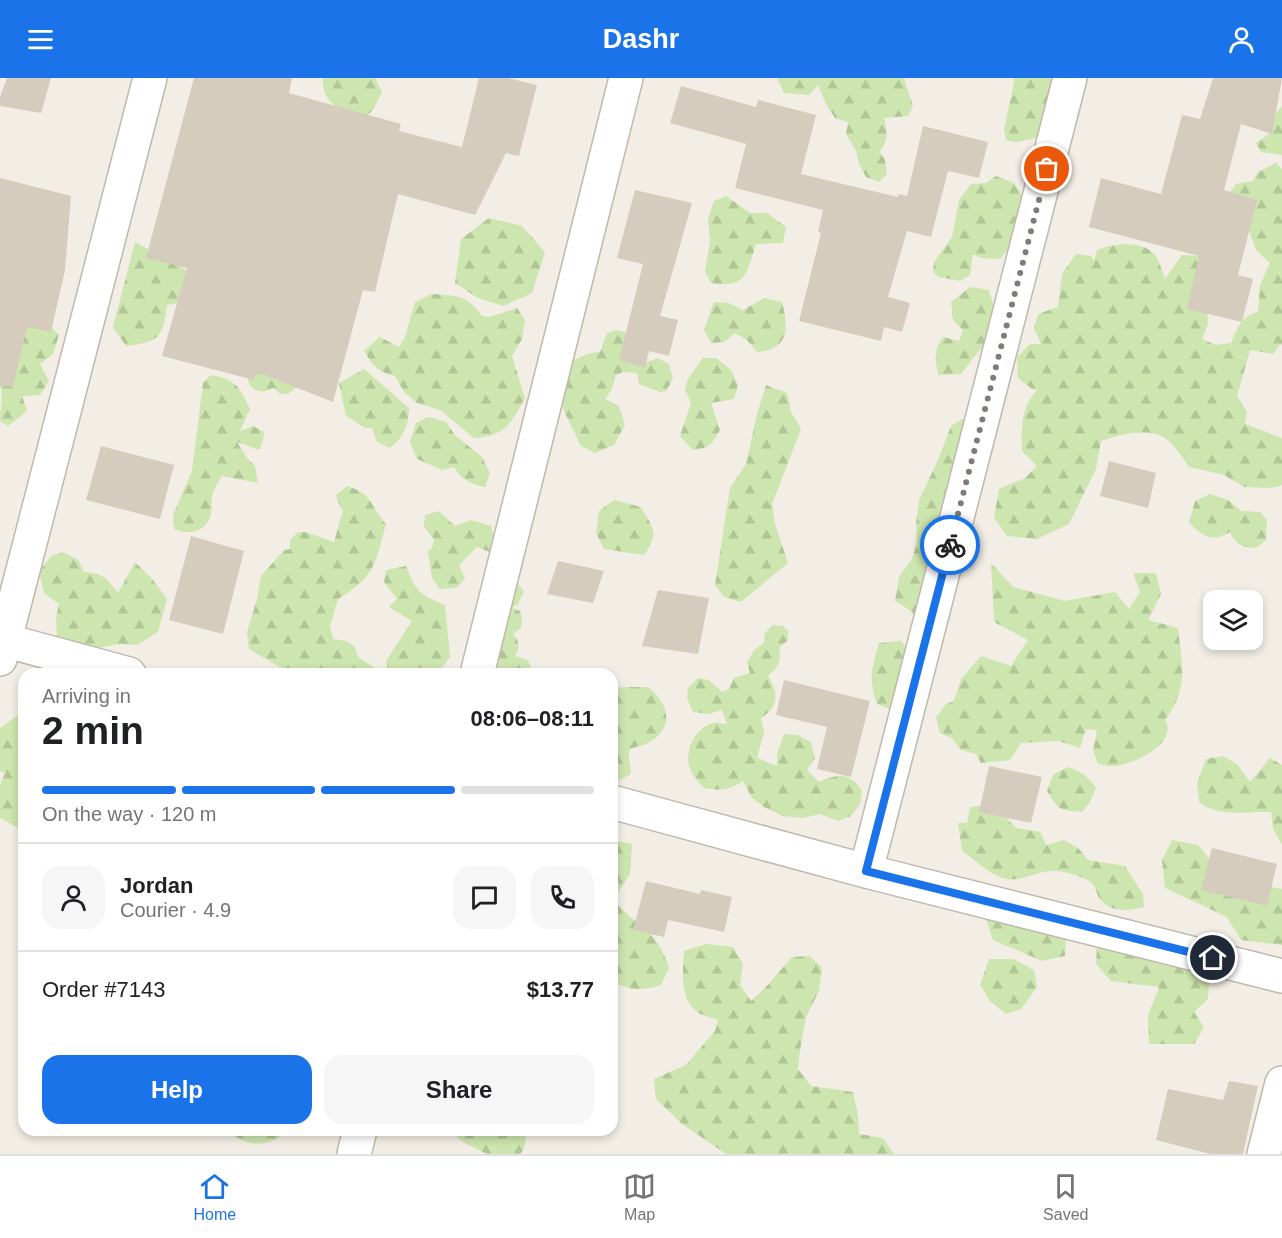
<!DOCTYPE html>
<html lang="en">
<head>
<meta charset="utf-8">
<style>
	:root { --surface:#fff; --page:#f6f6f6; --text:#202124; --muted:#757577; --line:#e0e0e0; --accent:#1a73e8 }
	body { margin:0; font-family:Arial,sans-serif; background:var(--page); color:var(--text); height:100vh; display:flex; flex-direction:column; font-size:22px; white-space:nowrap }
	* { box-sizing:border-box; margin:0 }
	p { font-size:20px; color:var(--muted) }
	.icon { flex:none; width:33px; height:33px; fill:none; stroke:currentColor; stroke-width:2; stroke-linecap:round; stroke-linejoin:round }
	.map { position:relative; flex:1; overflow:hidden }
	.panel { position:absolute; left:18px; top:590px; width:600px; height:468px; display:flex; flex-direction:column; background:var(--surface); border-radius:18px; box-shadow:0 3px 9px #0003 }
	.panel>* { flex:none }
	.controls { position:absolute; left:1203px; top:512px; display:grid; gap:12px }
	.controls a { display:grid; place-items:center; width:60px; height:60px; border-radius:12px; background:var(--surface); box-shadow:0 3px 9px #0003; font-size:30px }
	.pin { position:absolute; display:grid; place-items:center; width:51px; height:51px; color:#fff; margin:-26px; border:3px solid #fff; border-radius:50%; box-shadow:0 2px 6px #0007 }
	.courier { position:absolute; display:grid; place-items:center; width:60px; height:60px; margin:-30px; border:4px solid #1a73e8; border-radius:50%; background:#fff; color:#222; box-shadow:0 2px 8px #0007 }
	.overview em { font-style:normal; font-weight:700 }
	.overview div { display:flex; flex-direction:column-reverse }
	.overview { display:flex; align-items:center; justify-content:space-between; height:102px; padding:0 24px }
	h1 { font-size:39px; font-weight:700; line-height:45px }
	.bar { display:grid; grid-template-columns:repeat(4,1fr); gap:9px 6px; align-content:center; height:72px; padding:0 24px }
	.bar i { height:8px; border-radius:4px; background:var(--line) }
	.bar .on { background:var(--accent) }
	.bar p { grid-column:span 4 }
	.line { display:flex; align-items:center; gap:15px; padding:0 24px; border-top:2px solid var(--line) }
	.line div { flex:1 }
	.round { display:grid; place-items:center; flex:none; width:63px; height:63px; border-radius:18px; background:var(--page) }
	.primary-button { display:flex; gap:12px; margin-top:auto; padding:12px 24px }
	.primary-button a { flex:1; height:69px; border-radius:18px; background:var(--accent); color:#fff; font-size:24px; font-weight:700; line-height:69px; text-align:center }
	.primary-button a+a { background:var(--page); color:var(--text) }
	header { display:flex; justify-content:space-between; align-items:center; height:78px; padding:0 24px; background:var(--accent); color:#fff; font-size:27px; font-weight:700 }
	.tab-bar { display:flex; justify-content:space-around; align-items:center; height:84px; border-top:2px solid var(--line); background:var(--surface); font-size:16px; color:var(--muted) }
	.tab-bar a { display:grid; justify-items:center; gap:3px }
	.tab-bar .on { color:var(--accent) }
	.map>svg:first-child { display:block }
	.forest { fill:url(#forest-firs) }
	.building { fill:#d6ccbe }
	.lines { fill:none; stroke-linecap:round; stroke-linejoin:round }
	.minor-casing { stroke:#c0b8ab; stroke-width:36 }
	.minor { stroke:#fff; stroke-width:33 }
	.done { stroke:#817c73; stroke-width:6; stroke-dasharray:0 10.8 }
	.route { stroke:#1a73e8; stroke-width:8 }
</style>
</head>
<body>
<header><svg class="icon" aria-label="menu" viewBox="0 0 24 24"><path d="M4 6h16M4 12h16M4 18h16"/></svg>Dashr<svg class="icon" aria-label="person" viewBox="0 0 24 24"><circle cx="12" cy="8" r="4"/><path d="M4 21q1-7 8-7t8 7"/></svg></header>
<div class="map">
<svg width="1282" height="1076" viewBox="0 0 1282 1076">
	<defs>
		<pattern id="forest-firs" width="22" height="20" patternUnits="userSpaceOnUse" patternTransform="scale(1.5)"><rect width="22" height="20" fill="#cde5ae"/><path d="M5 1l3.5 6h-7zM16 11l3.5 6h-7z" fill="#b1c696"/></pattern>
	</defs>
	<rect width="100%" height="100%" fill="#f2eee5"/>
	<path class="forest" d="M 323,0 L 375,0 L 382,14 L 373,32 L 365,39 C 343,34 321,27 323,0 Z
		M 777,0 L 904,0 L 913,28 L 908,38 L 884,40 C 888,55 888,61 880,74 L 885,82 L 887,96 L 879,104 L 866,99 L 859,86 L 856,73 L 846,56 L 848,44 L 835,40 L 826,26 L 818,7 L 809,17 L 784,15 Z
		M 1014,0 L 1053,0 L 1058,24 L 1042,59 L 1016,64 L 1006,62 L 1004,51 L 1014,5 Z
		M 1282,28 L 1282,77 L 1261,74 L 1256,65 L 1268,57 L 1274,38 Z
		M 1276,85 L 1282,91 L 1282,267 L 1280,266 L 1273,276 L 1250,272 L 1237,318 L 1247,334 L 1245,346 L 1282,360 L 1282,407 L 1271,410 L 1244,409 L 1224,397 L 1189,389 C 1181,377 1170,359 1156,356 C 1138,352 1118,357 1101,363 L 1096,391 L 1069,446 L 1037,461 L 1007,458 L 994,440 L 999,411 L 1025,400 L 1037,388 L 1022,373 C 1021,351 1021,329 1037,312 L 1032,311 L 1018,300 L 1017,279 L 1030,266 L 1041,266 L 1034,250 L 1038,236 L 1058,229 L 1062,196 L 1076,176 L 1091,178 L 1094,183 L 1097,172 C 1113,166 1139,162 1153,175 C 1159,180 1162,193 1165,201 L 1182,177 L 1203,178 L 1208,246 L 1202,261 L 1216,267 L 1231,265 C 1237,251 1242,237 1258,234 L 1260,207 L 1270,185 L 1256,172 L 1249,153 L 1225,122 L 1236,106 L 1253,103 L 1258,94 Z
		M 996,98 L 1014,105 L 1027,124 L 1015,163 L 1000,181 L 981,180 L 973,176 L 970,197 L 960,203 L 939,199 L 933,194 L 934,184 L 952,159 L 959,122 L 971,106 L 986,105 Z
		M 726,118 L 750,135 L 767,135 L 786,149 L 783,165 L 756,166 C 747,195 746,211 711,205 L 705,194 L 710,164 L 708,141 L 714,123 Z
		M 489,140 L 522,148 L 545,174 L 532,215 L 503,228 L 478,220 L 455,205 L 461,161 Z
		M 135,164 L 192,195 L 208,221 L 167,227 C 163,260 159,264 126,268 L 113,249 Z
		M 970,209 L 989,212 L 1000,248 L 994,261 L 977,275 L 961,296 L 939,297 C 934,283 934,271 943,259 L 959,263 L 963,252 L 953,242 L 951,224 Z
		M 432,216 C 456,218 467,216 482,238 L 490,239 L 517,230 L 525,242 L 522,261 L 512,278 L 525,320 C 510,346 506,358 474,360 L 440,332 L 417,325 L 404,314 L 395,298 C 378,294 373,288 364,273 L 380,259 L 399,269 L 405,259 L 415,224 Z
		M 764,220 L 782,224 C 789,250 789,272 757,274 L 747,262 L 735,255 L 724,264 L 711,265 L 704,252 L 714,224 L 729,225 L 743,232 Z
		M 44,242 L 59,257 L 53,276 L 40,286 L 49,303 L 40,317 L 22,318 L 27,333 L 8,348 L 0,343 C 0,331 4,318 0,308 L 16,249 Z
		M 617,252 L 630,256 L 642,286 L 658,280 L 669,286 L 673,301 L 666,313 L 660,314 L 639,306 L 637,295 L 623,294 L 616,297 L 612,311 L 605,321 L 619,328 L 625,347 L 614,367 L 595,375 L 581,368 L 564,333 L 559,310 L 570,284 L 587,276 L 600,274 L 607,255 Z
		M 703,280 L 716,280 L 731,292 L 738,307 L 734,321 L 711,325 L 720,352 C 711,367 710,370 693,372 L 680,358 L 691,325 L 685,311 L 688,301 Z
		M 248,286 L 298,308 L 288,316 L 280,316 L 274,310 C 254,321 243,304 248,286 Z
		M 364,291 L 409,330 C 409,347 403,360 390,370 L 377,364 L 372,350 L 365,350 L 346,338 L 339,305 Z
		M 211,297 C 235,301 240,309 250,331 L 240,353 L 253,348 L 264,354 L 263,363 L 259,372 L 237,364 L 247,380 L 255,388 L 258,405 L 222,398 C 219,403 215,409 213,415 C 210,423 213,432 210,439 C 204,455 188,457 174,451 L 173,437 L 192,393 L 203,305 Z
		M 766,307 L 787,315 L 791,334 L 801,351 L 772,426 L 775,446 L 788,485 L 741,524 L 724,519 L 715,507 L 730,410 L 746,386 L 757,336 Z
		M 428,339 L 446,344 L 455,357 L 482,379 L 490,395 L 485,409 C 470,406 462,402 454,389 L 442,392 L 417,381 L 410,364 L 416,345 Z
		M 962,341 L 987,352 L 949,544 L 919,543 L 911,533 L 895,523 L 899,499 L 912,481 L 917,464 L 916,445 L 919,422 L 938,382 L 951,348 Z
		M 347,408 C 375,417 369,428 386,446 C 375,486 375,499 338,521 L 330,548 L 333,561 L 346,563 L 355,569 L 358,579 L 375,590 L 374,595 L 298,595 L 280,589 L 249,571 L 247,554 L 257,521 L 261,498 L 284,472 L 290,471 L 290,462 L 298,454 L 305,454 L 334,464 L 343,432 L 338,424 L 336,417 Z
		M 1210,416 L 1228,422 L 1241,433 L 1260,434 L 1267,442 L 1266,462 L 1256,470 C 1241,469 1237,467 1230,454 C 1212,465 1203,458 1189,445 L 1195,423 Z
		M 614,422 L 641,429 C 653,450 660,455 644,477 L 604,471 L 596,455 L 599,433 Z
		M 439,433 L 455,448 L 471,442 L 491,448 L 495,461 L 492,475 L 477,469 L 459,487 L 465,501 L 456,510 L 440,511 L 432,500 L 428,473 L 432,470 L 434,461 L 424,449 L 425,437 Z
		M 63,474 L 78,482 L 84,494 C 104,495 106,500 118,515 L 135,484 L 153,502 L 167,521 L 158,554 L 137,567 L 118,566 L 94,571 L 57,561 L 56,540 L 59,526 L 44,515 L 39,494 L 51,478 Z
		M 991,485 L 1013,509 L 1065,523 L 1115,514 L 1129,531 L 1140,514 L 1133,495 L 1156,495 L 1161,516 L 1148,542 L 1178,550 C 1182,588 1189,610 1165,642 C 1180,666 1127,691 1108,688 C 1104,688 1102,686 1098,686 L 1093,672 L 1097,652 L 1086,651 L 1080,670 L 1059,663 L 1021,665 L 1010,682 L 981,685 L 976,676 L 961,672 L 952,660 L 940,655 L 936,639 L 946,626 L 954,623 L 961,601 L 981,578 L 1011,588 L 1028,562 L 994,544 Z
		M 406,488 C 416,514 419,516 445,527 L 450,579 L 438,595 L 389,595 L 386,583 L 412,543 L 389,529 L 397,521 L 384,504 L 386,492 Z
		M 516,504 L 524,513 L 518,526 L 512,530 L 520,533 L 522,541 L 521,550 L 513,556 C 520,564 520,569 515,578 L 528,582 L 531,590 L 560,593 L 562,595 L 480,596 Z
		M 773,547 L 783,548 L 788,553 L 788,562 L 779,570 C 782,584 778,589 768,598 C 779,616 779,628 761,640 L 764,654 L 757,680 L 777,688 L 777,676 L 784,656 L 798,657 L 811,664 L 815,680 L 807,692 L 819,704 C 838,696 848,694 862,712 L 860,726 L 851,738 L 838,743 L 820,736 L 802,740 L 783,738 L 764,729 L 752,720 L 743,703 C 729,712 721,713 704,710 C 700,705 692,698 690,691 C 684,674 694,650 713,645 C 717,644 723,646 727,646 L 722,632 L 709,636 L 693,634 L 687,620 L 688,610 L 698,600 L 709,602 L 722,614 L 729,611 L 734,600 L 750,595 L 747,585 L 754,572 L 764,565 L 765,555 Z
		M 901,563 L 913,578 L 898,625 L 889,631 L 877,626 C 868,602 872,589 879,565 Z
		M 626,609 L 648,609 C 664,622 675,641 657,659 C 651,665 639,668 630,671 C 627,681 631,686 631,696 L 614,705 L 612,704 L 612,610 Z
		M 24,633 L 24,753 L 0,740 L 0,707 L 5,695 L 0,693 L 0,650 Z
		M 1223,678 L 1237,686 L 1250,704 L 1270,680 L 1282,687 L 1282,767 L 1273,751 L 1271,734 C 1246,733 1220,740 1199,724 L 1197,705 L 1206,681 Z
		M 1067,689 C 1081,693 1088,698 1096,710 L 1090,724 L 1082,734 C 1060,732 1059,733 1047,713 L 1053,697 Z
		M 989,727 L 999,732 L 1016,750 L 1040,754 L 1046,767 L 1064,762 L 1079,771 L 1088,782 L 1125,788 L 1143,816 L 1144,829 C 1130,832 1112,836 1101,822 C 1093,812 1099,805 1081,799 C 1073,796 1063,793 1054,793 C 1036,792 1018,807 1000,799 C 987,794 974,781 962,773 L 958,745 L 967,745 L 970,729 Z
		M 612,762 L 632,766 L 630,796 L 613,822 C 637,849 658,852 669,890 L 661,907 C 643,913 629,913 612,903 Z
		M 1172,762 L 1198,767 L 1215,788 L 1265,808 L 1282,811 L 1282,867 L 1241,862 L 1227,839 L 1165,810 L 1162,782 Z
		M 985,839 L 1066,859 L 1065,878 L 1042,883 L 993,862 Z
		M 706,866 L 733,869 L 743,886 L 740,907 L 751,923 L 766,909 L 792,879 L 809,878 L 822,889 L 819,913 L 806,939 L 800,972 L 798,991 L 811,1008 L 853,1014 L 858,1037 L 859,1056 L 883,1060 L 894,1076 L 726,1076 L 682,1046 L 656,1021 L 654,1001 L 686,987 L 715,953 L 718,942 C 712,939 701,938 696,933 C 679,918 683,893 684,873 Z
		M 1097,868 L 1205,893 L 1209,903 L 1208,921 L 1194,934 L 1204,949 L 1194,966 L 1149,966 L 1148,937 L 1159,909 L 1111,903 L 1096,886 Z
		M 989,881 L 1013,881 L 1034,892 L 1037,909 L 1021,931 L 1006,936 L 990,923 L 980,907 Z
		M 236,1052 L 284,1052 L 284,1055 C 269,1068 253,1069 236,1059 Z
		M 449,1052 L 515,1052 L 526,1059 L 524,1071 L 520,1076 L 487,1076 L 463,1064 Z"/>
	<path class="building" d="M 7,0 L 51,0 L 41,35 L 0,28 L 0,19 Z
		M 194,0 L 292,0 L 289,15 L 401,46 L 399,53 L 462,69 L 479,0 L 508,0 L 537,7 L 519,78 L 506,75 L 475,137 L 398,116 L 375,214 L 363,212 L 333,324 L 257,294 L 254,302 L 162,278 L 187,190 L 146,180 Z
		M 1213,0 L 1282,0 L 1272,56 L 1241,46 L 1224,112 L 1257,122 L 1238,197 L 1253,201 L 1242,244 L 1187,231 L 1199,178 L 1089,149 L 1101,100 L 1161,116 L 1182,37 L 1200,41 Z
		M 681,8 L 756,29 L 758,22 L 816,37 L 801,96 L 898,119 L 899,116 L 907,118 L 923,48 L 988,64 L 979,100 L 948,93 L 931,159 L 907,153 L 888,219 L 910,225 L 902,254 L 884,249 L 881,263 L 799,243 L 821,155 L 818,154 L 823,132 L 735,110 L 746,66 L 670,45 Z
		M 0,100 L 71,118 L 65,192 L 51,254 L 27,249 L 13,309 L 0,308 Z
		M 635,112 L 692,125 L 660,238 L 678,242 L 669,278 L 649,273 L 645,290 L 619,282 L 643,186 L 617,180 Z
		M 101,368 L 174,387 L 160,441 L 86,422 Z
		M 1109,383 L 1156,395 L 1148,430 L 1100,418 Z
		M 191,458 L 244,473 L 223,556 L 169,542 Z
		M 558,483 L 604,493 L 593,525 L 547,516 Z
		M 658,512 L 709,520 L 698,576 L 642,568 Z
		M 784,602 L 870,623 L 851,699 L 817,691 L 827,649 L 776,637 Z
		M 989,688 L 1042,699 L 1031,745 L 979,734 Z
		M 1212,770 L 1277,786 L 1267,828 L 1201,812 Z
		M 646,803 L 700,816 L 701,812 L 732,819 L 724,854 L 668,842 L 664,859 L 633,852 Z
		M 1229,1003 L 1258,1008 L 1243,1076 L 1210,1076 L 1156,1062 L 1168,1011 L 1223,1022 Z"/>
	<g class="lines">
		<g class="minor-casing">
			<path id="minor" d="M 0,561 L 129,596
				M 0,581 L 150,0
				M 477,596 L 626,0
				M 612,724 L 866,793 L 1282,898
				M 866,793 L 1070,0
				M 354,1076 L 360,1052
				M 1264,1076 L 1282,1005"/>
		</g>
		<use href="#minor" class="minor"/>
	</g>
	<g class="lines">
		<path class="done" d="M 950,467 L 1047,91"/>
		<path class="route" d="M 950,467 L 866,793 L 1213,880"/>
	</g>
</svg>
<div class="controls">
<a><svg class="icon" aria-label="layers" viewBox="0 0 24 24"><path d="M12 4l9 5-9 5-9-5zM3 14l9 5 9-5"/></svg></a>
</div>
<div class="pin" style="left:1047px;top:91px;background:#ea580c"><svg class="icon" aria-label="bag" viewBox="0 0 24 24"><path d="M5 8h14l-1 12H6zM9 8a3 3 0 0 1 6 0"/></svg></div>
<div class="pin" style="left:1213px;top:880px;background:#1f2937"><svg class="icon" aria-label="home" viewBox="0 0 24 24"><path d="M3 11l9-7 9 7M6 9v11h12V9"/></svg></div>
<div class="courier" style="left:950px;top:467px"><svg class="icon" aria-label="bike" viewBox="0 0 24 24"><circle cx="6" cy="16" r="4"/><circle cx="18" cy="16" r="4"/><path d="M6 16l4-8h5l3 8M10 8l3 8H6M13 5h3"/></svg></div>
<section class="panel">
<div class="overview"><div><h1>2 min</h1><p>Arriving in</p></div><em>08:06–08:11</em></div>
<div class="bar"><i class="on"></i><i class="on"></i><i class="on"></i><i></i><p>On the way · 120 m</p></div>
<div class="line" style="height:108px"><a class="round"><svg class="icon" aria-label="person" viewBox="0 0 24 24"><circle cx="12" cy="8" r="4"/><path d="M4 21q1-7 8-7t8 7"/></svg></a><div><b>Jordan</b><p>Courier · 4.9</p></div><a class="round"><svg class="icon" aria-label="chat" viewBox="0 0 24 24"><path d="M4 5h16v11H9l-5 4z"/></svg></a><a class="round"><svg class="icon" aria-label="phone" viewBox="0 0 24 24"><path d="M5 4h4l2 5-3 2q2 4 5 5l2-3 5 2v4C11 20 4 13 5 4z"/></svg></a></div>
<div class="line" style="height:78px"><div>Order #7143</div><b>$13.77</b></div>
<div class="primary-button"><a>Help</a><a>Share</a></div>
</section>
</div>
<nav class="tab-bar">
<a class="on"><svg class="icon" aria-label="home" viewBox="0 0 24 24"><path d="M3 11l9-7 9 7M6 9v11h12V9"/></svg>Home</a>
<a><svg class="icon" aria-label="map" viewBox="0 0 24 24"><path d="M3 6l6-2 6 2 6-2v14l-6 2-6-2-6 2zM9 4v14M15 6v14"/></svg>Map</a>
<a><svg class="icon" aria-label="saved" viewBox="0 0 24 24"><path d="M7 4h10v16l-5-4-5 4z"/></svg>Saved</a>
</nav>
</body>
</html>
